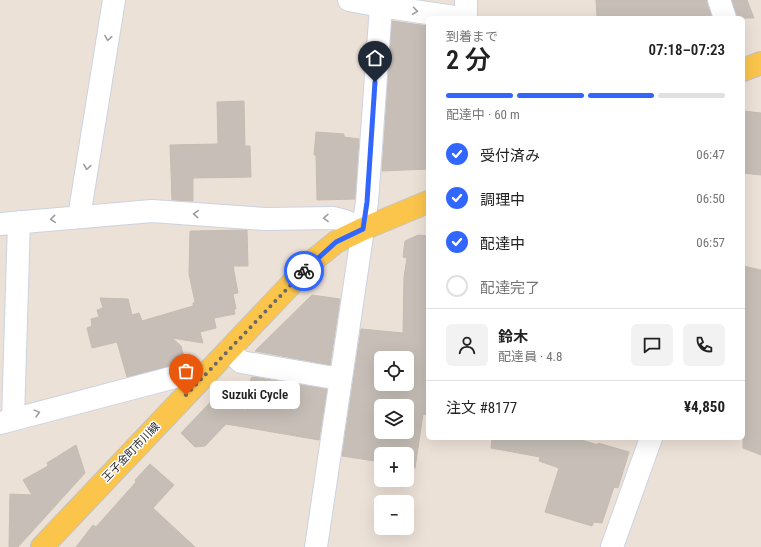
<!DOCTYPE html>
<html lang="ja">
<head>
<meta charset="utf-8">
<style>
	:root { --surface:#fff; --page:#f2f2f2; --text:#222; --muted:#767676; --line:#e0e0e0; --accent:#3167ff }
	body { margin:0; font-family:"Roboto Condensed","Noto Sans JP",sans-serif; background:var(--page); color:var(--text); height:100vh; display:flex; flex-direction:column; font-size:15px; white-space:nowrap }
	* { box-sizing:border-box; margin:0 }
	p { font-size:13px; color:var(--muted) }
	.icon { flex:none; width:22px; height:22px; fill:none; stroke:currentColor; stroke-width:2; stroke-linecap:round; stroke-linejoin:round }
	.map { position:relative; flex:1; overflow:hidden }
	.drawer { position:absolute; left:426px; top:16px; width:319px; height:424px; display:flex; flex-direction:column; background:var(--surface); border-radius:6px; box-shadow:0 4px 16px #0002 }
	.drawer>* { flex:none }
	.tools { position:absolute; left:374px; top:351px; display:grid; gap:8px }
	.tools a { display:grid; place-items:center; width:40px; height:40px; border-radius:6px; background:var(--surface); box-shadow:0 4px 16px #0002; font-size:20px }
	.pin { position:absolute; display:grid; place-items:center; width:34px; height:34px; color:#fff; margin:-41px -17px; border-radius:50% 50% 50% 0; rotate:-45deg; box-shadow:0 0 4px #0007 }
	.pin .icon { rotate:45deg }
	.courier { position:absolute; display:grid; place-items:center; width:40px; height:40px; margin:-20px; border:3px solid #3167ff; border-radius:50%; background:#fff; color:#222; box-shadow:0 1px 5px #0007 }
	.bubble { position:absolute; height:28px; border-radius:6px; background:var(--surface); box-shadow:0 4px 16px #0002; font-size:13px; font-weight:600; line-height:28px; text-align:center }
	.summary em { font-style:normal; font-weight:600 }
	.summary div { display:flex; flex-direction:column-reverse }
	.summary { display:flex; align-items:center; justify-content:space-between; height:68px; padding:0 20px }
	h1 { font-size:26px; font-weight:600; line-height:30px }
	.bar { display:grid; grid-template-columns:repeat(4,1fr); gap:6px 4px; align-content:center; height:48px; padding:0 20px }
	.bar i { height:5px; border-radius:3px; background:var(--line) }
	.bar .selected { background:var(--accent) }
	.bar p { grid-column:span 4 }
	.line { display:flex; align-items:center; gap:10px; padding:0 20px; border-top:1px solid var(--line) }
	.line div { flex:1 }
	.round { display:grid; place-items:center; flex:none; width:42px; height:42px; border-radius:6px; background:var(--page) }
	ol { padding:0 20px; list-style:none }
	li { display:flex; align-items:center; gap:12px; height:44px }
	li p { margin-inline-start:auto }
	li .icon { padding:4px; border-radius:50%; background:var(--accent); color:#fff; stroke-width:4 }
	li:last-child { color:var(--muted) }
	li i { width:22px; height:22px; border:2px solid var(--line); border-radius:50% }
	.map>svg:first-child { display:block }
	.building { fill:#c6beb7; stroke:#c6bdb1; fill-rule:evenodd }
	.lines { fill:none; stroke-linecap:round; stroke-linejoin:round }
	.minor-casing { stroke:#ccd2e2; stroke-width:24 }
	.major-casing { stroke:#c3c3c3; stroke-width:24 }
	.minor { stroke:#fff; stroke-width:22 }
	.major { stroke:#fbc54c; stroke-width:22 }
	.oneway { stroke:#9e9e9e }
	.done { stroke:#6c6865; stroke-width:4; stroke-dasharray:0 7.2 }
	.route { stroke:#3167ff; stroke-width:5 }
	.labels { text-anchor:middle; dominant-baseline:central; stroke-width:3; stroke-linejoin:round; paint-order:stroke }
	.street-label { font-size:11px; fill:#272727; stroke:#fff }
</style>
</head>
<body>
<div class="map">
<svg width="761" height="547" viewBox="0 0 761 547">
	<rect width="100%" height="100%" fill="#ece1d7"/>
	<path class="building" d="M 596,0 L 707,0 L 712,18 L 597,18 Z
		M 732,0 L 747,0 L 754,18 L 737,18 Z
		M 392,21 L 428,26 L 428,169 L 382,171 Z
		M 244,101 L 245,146 L 250,146 L 251,177 L 193,178 L 193,201 L 172,200 L 170,145 L 218,144 L 217,102 Z
		M 743,111 L 761,113 L 761,175 L 743,173 Z
		M 316,132 L 344,134 L 344,137 L 359,139 L 355,199 L 317,200 L 316,155 L 314,155 Z
		M 247,230 L 248,266 L 233,266 L 238,293 L 233,294 L 236,309 L 234,309 L 235,314 L 214,318 L 216,328 L 200,332 L 203,343 L 172,338 L 181,346 L 186,363 L 127,377 L 117,342 L 92,348 L 87,328 L 92,326 L 91,319 L 99,317 L 97,310 L 103,308 L 100,298 L 128,299 L 132,315 L 139,313 L 142,321 L 193,306 L 193,303 L 195,302 L 189,274 L 190,231 Z
		M 418,235 L 428,236 L 428,415 L 423,414 L 415,468 L 407,466 L 407,454 L 381,454 L 381,462 L 342,456 L 361,329 L 403,333 L 404,277 L 407,258 L 403,257 L 405,241 ZM 381,358 L 407,358 L 407,384 L 381,384 ZM 381,406 L 407,406 L 407,432 L 381,432 Z
		M 743,266 L 761,270 L 761,455 L 743,448 Z
		M 312,295 L 340,299 L 330,365 L 255,351 Z
		M 253,377 L 327,389 L 319,440 L 226,424 L 205,446 L 195,447 L 181,433 L 223,389 L 245,411 L 251,378 Z
		M 492,438 L 575,438 L 598,445 L 598,443 L 629,452 L 618,488 L 614,487 L 602,523 L 594,522 L 592,526 L 545,512 L 559,468 L 539,461 L 540,457 L 491,448 Z
		M 76,445 L 85,473 L 18,547 L 9,547 L 10,494 L 32,495 L 23,480 L 48,466 L 47,463 Z
		M 150,464 L 174,485 L 153,508 L 195,547 L 76,547 L 93,525 L 96,527 L 136,482 L 135,480 Z"/>
	<g class="lines">
		<g class="minor-casing">
			<path id="minor" d="M 349,0 L 381,6 L 461,18
				M 719,0 L 725,18
				M 466,18 L 466,0
				M 79,217 L 114,0
				M 0,224 L 152,211 L 265,219 L 334,218 L 345,221 L 363,229
				M 229,350 L 241,362 L 340,379
				M 13,419 L 19,222
				M 0,423 L 175,377 L 207,373
				M 316,547 L 367,202 L 381,6
				M 612,547 L 651,438"/>
		</g>
		<g class="major-casing">
			<path id="major" d="M 743,70 L 761,63
				M 42,547 L 315,259 L 336,242 L 363,229 L 428,202"/>
		</g>
		<use href="#minor" class="minor"/>
		<use href="#major" class="major"/>
	</g>
	<defs><path id="oneway-chevron" d="M-2-3.5L2.5 0L-2 3.5" fill="none" stroke-width="1.6" stroke-linecap="round" stroke-linejoin="round"/></defs>
	<g class="oneway">
		<use href="#oneway-chevron" transform="translate(415 11) rotate(8)"/>
		<use href="#oneway-chevron" transform="translate(108 38) rotate(99)"/>
		<use href="#oneway-chevron" transform="translate(87 167) rotate(99)"/>
		<use href="#oneway-chevron" transform="translate(196 214) rotate(-176)"/>
		<use href="#oneway-chevron" transform="translate(326 218) rotate(179)"/>
		<use href="#oneway-chevron" transform="translate(53 219) rotate(175)"/>
		<use href="#oneway-chevron" transform="translate(37 413) rotate(-15)"/>
	</g>
	<g class="lines">
		<path class="done" d="M 186,395 L 304,271"/>
		<path class="route" d="M 304,271 L 336,242 L 363,229 L 367,202 L 375,82"/>
	</g>
	<g class="labels">
		<g class="street-label">
			<text transform="translate(131 452) rotate(-46)">王子金町市川線</text>
		</g>
	</g>
</svg>
<div class="tools">
<a><svg class="icon" aria-label="locate" viewBox="0 0 24 24"><circle cx="12" cy="12" r="6"/><path d="M12 2v4M12 18v4M2 12h4M18 12h4"/></svg></a>
<a><svg class="icon" aria-label="layers" viewBox="0 0 24 24"><path d="M12 4l9 5-9 5-9-5zM3 14l9 5 9-5"/></svg></a>
<a>+</a>
<a>−</a>
</div>
<div class="pin" style="left:186px;top:395px;background:#ea580c"><svg class="icon" aria-label="bag" viewBox="0 0 24 24"><path d="M5 8h14l-1 12H6zM9 8a3 3 0 0 1 6 0"/></svg></div>
<div class="pin" style="left:375px;top:82px;background:#1f2937"><svg class="icon" aria-label="home" viewBox="0 0 24 24"><path d="M3 11l9-7 9 7M6 9v11h12V9"/></svg></div>
<div class="courier" style="left:304px;top:271px"><svg class="icon" aria-label="bike" viewBox="0 0 24 24"><circle cx="6" cy="16" r="4"/><circle cx="18" cy="16" r="4"/><path d="M6 16l4-8h5l3 8M10 8l3 8H6M13 5h3"/></svg></div>
<div class="bubble" style="left:210px;top:381px;width:90px">Suzuki Cycle</div>
<section class="drawer">
<div class="summary"><div><h1>2 分</h1><p>到着まで</p></div><em>07:18–07:23</em></div>
<div class="bar"><i class="selected"></i><i class="selected"></i><i class="selected"></i><i></i><p>配達中 · 60 m</p></div>
<ol>
<li><svg class="icon" aria-label="check" viewBox="0 0 24 24"><path d="M5 12l5 5 9-10"/></svg>受付済み<p>06:47</p></li>
<li><svg class="icon" aria-label="check" viewBox="0 0 24 24"><path d="M5 12l5 5 9-10"/></svg>調理中<p>06:50</p></li>
<li><svg class="icon" aria-label="check" viewBox="0 0 24 24"><path d="M5 12l5 5 9-10"/></svg>配達中<p>06:57</p></li>
<li><i></i>配達完了</li>
</ol>
<div class="line" style="height:72px"><a class="round"><svg class="icon" aria-label="person" viewBox="0 0 24 24"><circle cx="12" cy="8" r="4"/><path d="M4 21q1-7 8-7t8 7"/></svg></a><div><b>鈴木</b><p>配達員 · 4.8</p></div><a class="round"><svg class="icon" aria-label="chat" viewBox="0 0 24 24"><path d="M4 5h16v11H9l-5 4z"/></svg></a><a class="round"><svg class="icon" aria-label="phone" viewBox="0 0 24 24"><path d="M5 4h4l2 5-3 2q2 4 5 5l2-3 5 2v4C11 20 4 13 5 4z"/></svg></a></div>
<div class="line" style="height:52px"><div>注文 #8177</div><b>¥4,850</b></div>
</section>
</div>
</body>
</html>
